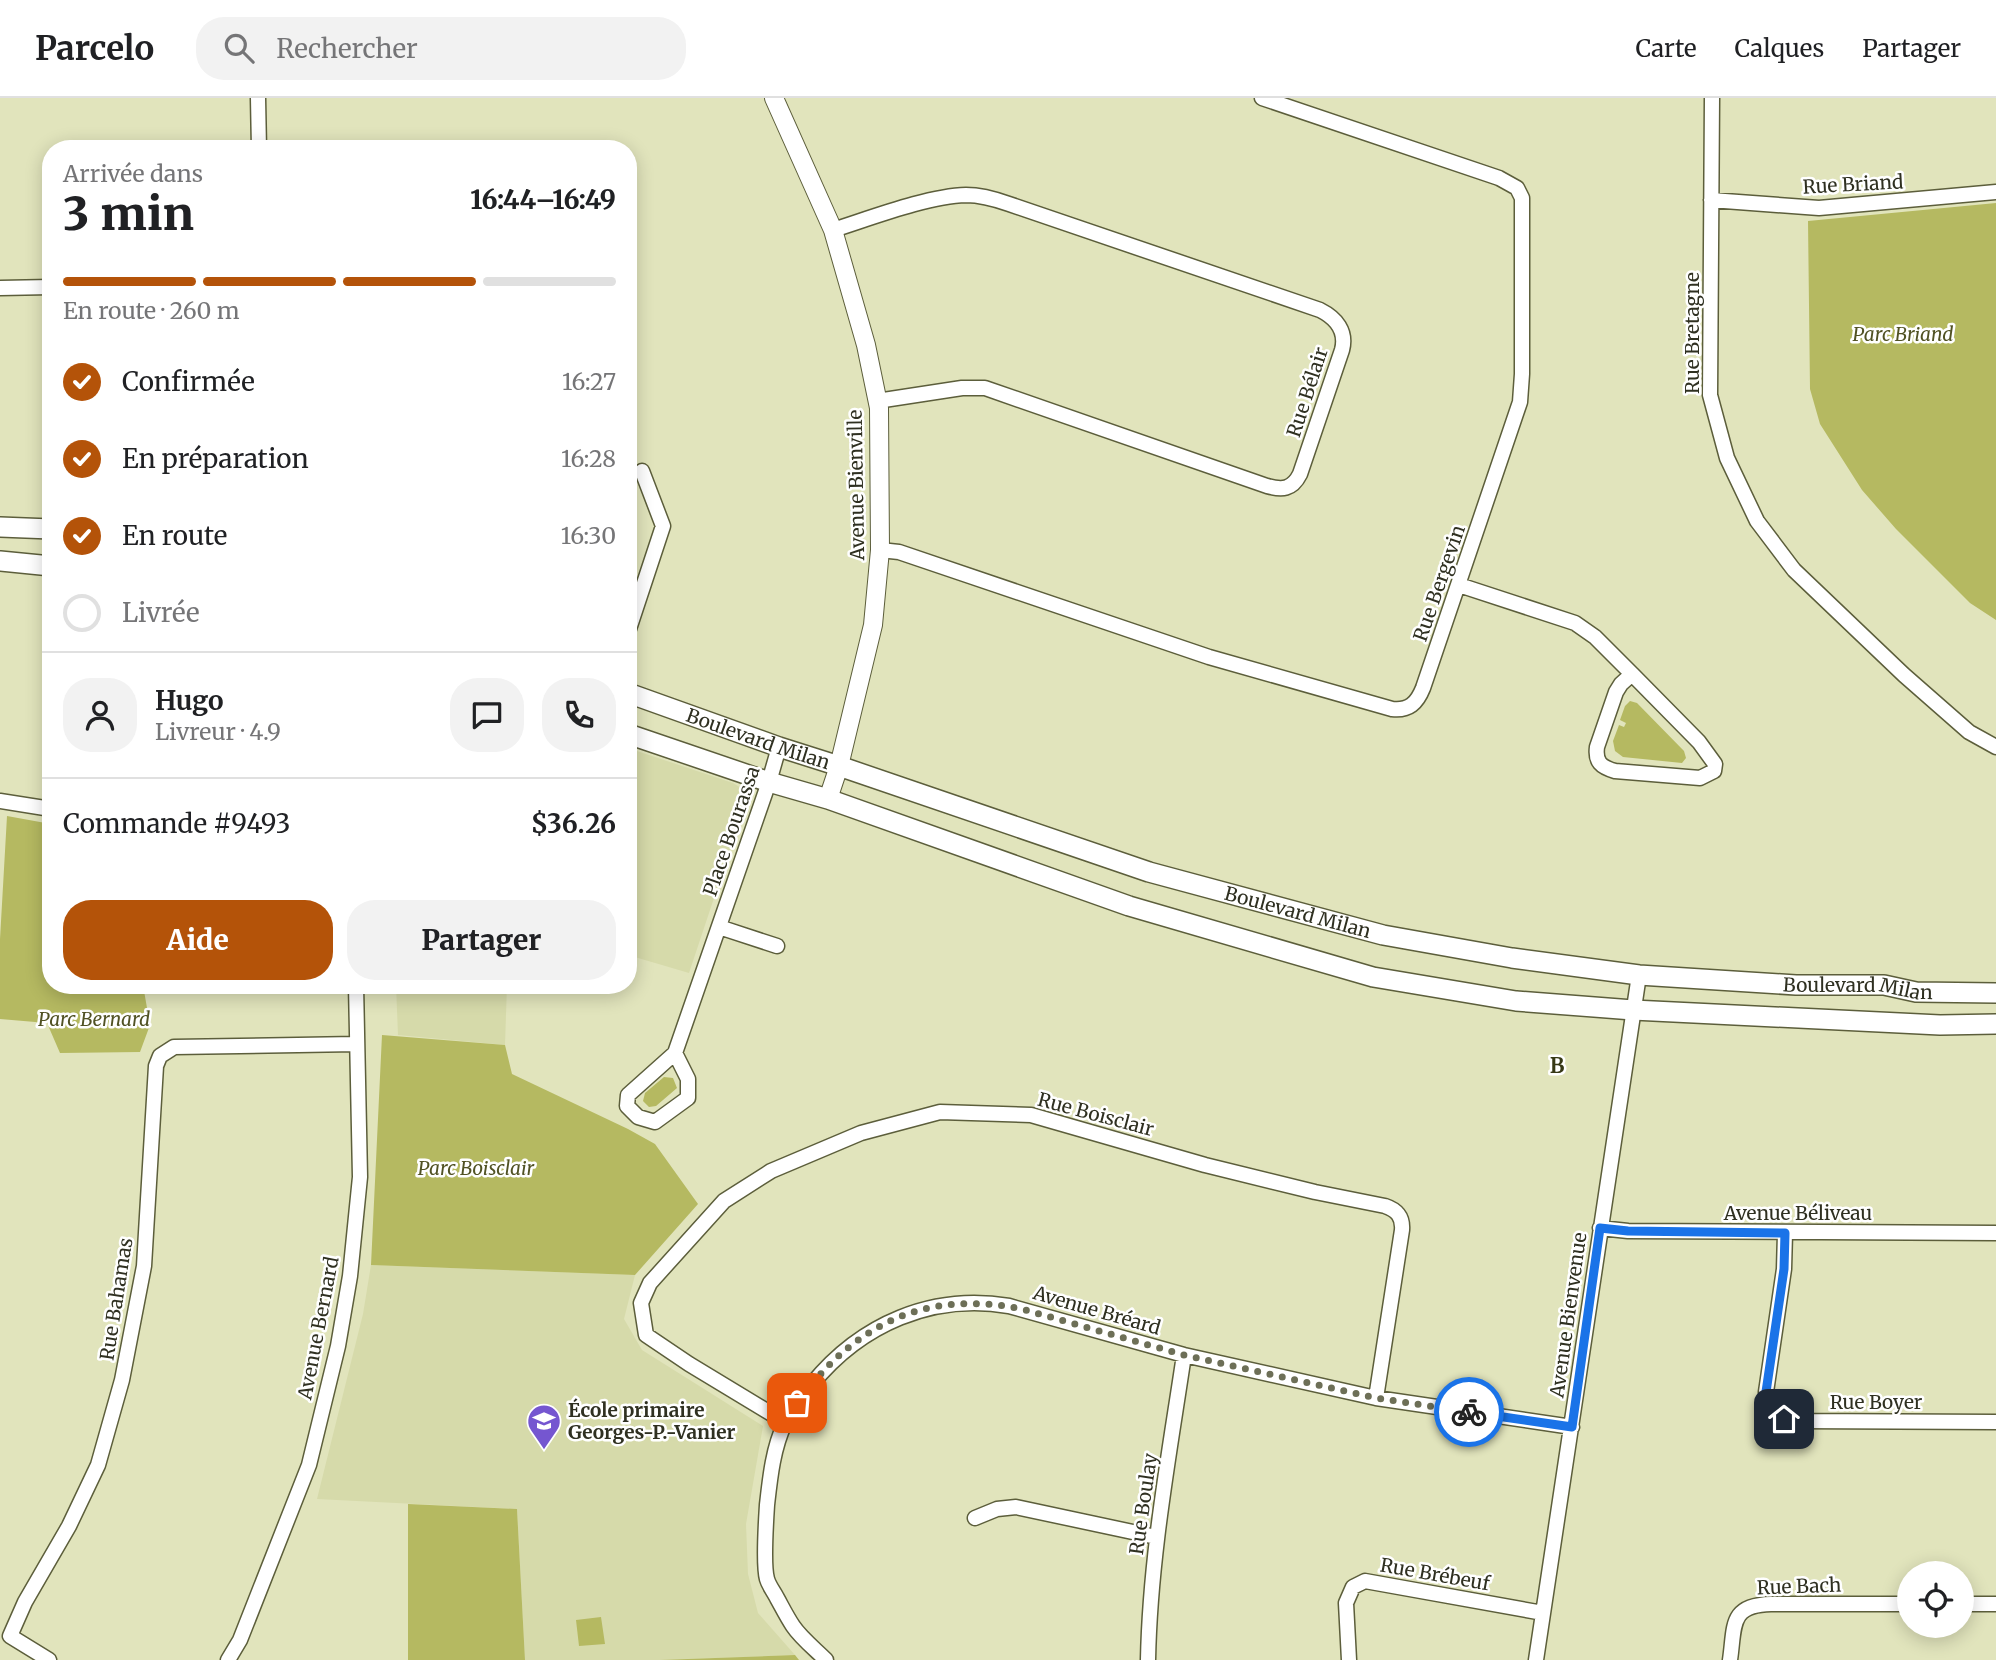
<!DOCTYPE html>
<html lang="fr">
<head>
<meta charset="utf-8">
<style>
	:root { --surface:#fff; --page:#f2f2f2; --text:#202124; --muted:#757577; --line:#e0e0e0; --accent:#b45309 }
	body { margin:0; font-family:Merriweather,serif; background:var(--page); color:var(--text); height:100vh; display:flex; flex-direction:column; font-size:26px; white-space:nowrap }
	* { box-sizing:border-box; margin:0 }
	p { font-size:23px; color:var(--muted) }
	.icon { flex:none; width:38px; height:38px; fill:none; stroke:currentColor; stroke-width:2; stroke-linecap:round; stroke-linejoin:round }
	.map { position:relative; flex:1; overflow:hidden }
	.sheet { position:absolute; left:42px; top:42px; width:595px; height:854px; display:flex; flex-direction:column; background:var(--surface); border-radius:28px; box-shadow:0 4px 18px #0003 }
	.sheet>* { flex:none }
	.buttons { position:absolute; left:1897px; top:1463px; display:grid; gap:14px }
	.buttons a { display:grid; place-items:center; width:77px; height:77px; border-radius:50%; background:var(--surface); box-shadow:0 4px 18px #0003; font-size:35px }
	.pin { position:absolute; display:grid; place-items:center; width:60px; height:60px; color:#fff; margin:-30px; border-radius:14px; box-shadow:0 4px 10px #0006 }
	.courier { position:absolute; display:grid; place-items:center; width:70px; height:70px; margin:-35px; border:5px solid #1a73e8; border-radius:50%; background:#fff; color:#222; box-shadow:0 2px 9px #0007 }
	.summary em { font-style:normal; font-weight:800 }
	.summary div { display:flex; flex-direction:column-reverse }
	.summary { display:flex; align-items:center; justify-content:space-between; height:119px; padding:0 21px }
	h1 { font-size:46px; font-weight:800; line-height:52px }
	.bar { display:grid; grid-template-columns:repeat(4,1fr); gap:10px 7px; align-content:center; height:84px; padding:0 21px }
	.bar i { height:9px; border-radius:5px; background:var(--line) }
	.bar .selected { background:var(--accent) }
	.bar p { grid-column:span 4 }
	.line { display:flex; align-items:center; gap:18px; padding:0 21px; border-top:2px solid var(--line) }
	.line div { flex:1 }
	.round { display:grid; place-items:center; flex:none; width:74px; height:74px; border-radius:28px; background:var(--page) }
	ol { padding:0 21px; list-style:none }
	li { display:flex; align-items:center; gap:21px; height:77px }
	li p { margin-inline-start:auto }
	li .icon { padding:7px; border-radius:50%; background:var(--accent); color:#fff; stroke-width:4 }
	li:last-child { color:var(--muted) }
	li i { width:38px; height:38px; border:4px solid var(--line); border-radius:50% }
	.button { display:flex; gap:14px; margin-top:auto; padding:14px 21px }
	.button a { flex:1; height:80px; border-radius:28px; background:var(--accent); color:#fff; font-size:28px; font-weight:800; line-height:80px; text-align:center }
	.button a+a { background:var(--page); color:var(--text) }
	header { display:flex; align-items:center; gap:42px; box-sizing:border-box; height:98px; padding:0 35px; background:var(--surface); border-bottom:2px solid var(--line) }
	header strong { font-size:33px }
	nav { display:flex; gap:38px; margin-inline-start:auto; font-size:24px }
	.search { width:490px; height:63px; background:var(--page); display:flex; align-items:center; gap:18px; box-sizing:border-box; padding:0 24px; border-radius:28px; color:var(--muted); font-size:26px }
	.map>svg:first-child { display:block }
	.built { fill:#d6daaa }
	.green { fill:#b5b961 }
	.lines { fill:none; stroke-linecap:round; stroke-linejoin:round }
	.minor-casing { stroke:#5c5e3b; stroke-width:17 }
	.tertiary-casing { stroke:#5c5e3b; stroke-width:20 }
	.secondary-casing { stroke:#5c5e3b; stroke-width:22 }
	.minor { stroke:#fff; stroke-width:14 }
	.tertiary { stroke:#fff; stroke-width:18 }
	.secondary { stroke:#fff; stroke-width:19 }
	.done { stroke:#6d6f57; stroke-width:7; stroke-dasharray:0 12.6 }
	.route { stroke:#1a73e8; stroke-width:9 }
	.labels { text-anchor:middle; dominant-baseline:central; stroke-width:5; stroke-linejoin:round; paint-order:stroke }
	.street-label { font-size:19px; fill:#2f3021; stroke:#fff }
	.park-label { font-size:19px; font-style:italic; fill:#515224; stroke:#fff }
	.poi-label { font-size:19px; font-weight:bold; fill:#2f3021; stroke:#fff; text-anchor:start }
	.neighbourhood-label { font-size:21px; font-weight:bold; fill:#363815; stroke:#fff }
</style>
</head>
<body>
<header>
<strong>Parcelo</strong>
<div class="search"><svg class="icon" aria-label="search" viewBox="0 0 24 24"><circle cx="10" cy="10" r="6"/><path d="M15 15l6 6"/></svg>Rechercher</div>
<nav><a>Carte</a><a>Calques</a><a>Partager</a></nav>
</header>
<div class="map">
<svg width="1996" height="1562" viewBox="0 0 1996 1562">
	<rect width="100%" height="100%" fill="#e1e4bc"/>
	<path class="built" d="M 628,650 L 733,685 L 749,695 L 689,875 L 628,857 Z
		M 396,887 L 507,887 L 505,947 L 398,937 Z
		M 371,1167 L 635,1177 L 624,1221 L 642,1252 L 763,1328 L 746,1426 L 748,1476 L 758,1515 L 795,1557 L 660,1562 L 525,1562 L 517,1411 L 317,1401 L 363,1216 Z"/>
	<path class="green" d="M 1996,105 L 1996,522 L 1970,505 L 1896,431 L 1862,392 L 1820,326 L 1810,291 L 1808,123 Z
		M 1630,603 L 1637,605 L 1684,653 L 1686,660 L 1682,665 L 1623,659 L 1615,653 L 1613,643 L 1619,627 L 1624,629 L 1626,625 L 1620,622 L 1625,608 Z
		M 7,718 L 51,726 L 51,887 L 143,887 L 150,927 L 140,954 L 60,955 L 47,925 L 0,921 L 0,841 Z
		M 382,937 L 505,947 L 512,976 L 628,1031 L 655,1046 L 698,1106 L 635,1177 L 371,1167 Z
		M 664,979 L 673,980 L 677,990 L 656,1008 L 649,1009 L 643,1003 L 645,995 Z
		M 408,1406 L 517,1411 L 525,1562 L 408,1562 Z
		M 601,1519 L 605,1546 L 579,1548 L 576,1522 Z
		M 795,1557 L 799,1562 L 660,1562 Z"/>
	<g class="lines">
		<g class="minor-casing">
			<path id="minor" d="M 258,0 L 259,51
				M 1712,0 L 1710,297 L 1727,360 L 1757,423 L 1794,472 L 1904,577 L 1969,634 L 1996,649
				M 1711,102 L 1819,110 L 1996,94
				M 833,132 C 871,120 928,98 966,97 C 981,97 995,101 1009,106 L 1320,212 C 1336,220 1347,233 1342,252 L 1300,376 C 1292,392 1282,392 1267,388 L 985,290 L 962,290 L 877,303
				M 0,190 L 51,189
				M 880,452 L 899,454 L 1209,559 L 1392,611 C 1409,613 1417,605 1423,590 L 1520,304 L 1522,276 L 1522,100 L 1517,90 L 1499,80 L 1262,0
				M 1459,487 L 1575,525 L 1595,539 L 1632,576
				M 628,534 L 663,428 L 642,373
				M 1632,576 L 1699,644 L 1715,666 L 1714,673 L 1700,680 L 1615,673 C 1601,669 1595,664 1597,649 L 1616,594 L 1621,586 Z
				M 0,703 L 51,711
				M 719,829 L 777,848
				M 675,955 L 688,981 L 688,1000 L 655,1024 L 638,1019 L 627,1008 L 628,997 L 675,955 L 769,684 L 779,649
				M 1600,1130 L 1628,1133 L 1996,1135
				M 1785,1135 L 1784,1171 L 1766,1294 C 1768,1311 1779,1322 1797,1323 L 1996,1324
				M 785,1324 L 689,1266 L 646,1237 L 641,1205 L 650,1185 L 724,1103 L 771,1073 L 861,1035 L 940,1014 L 1031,1017 L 1205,1067 L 1315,1094 L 1385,1108 C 1397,1112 1403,1119 1402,1132 L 1376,1300
				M 975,1420 L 997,1411 L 1016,1409 L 1156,1439
				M 1962,1506 L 1996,1506
				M 49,1562 L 10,1538 L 25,1504 L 69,1428 L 98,1367 L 122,1282 L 144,1168 L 156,968 L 160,958 L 174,949 L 356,946
				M 228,1562 L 240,1542 L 309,1367 L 338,1248 L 350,1178 L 360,1079 L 356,887
				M 826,1562 C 815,1551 801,1540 793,1528 C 787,1519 782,1509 777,1500 C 774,1494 769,1488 767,1481 C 763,1467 766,1423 767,1407 C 770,1380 773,1350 785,1325 C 791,1311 802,1297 812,1286 C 861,1226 932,1195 1009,1208 L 1184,1257 L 1376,1300 L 1572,1329
				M 1148,1562 C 1150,1459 1169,1358 1184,1257
				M 1349,1562 L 1346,1505 L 1353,1489 L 1365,1483 L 1543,1515
				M 1536,1562 L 1639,877
				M 1730,1562 C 1735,1528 1729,1507 1771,1506 L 1909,1506"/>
		</g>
		<g class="tertiary-casing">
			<path id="tertiary" d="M 774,0 L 833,132 L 866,247 L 879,310 L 880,452 L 873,527 L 839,668 L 828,701"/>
		</g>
		<g class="secondary-casing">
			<g id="secondary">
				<path d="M 0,429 L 51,431"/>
				<path d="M 0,463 L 51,468"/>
				<path id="s1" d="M 628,595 L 779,649 L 839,668 L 1149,774 L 1383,837 L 1512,860 L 1639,877 L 1796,887 L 1884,887 L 1916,894 L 1996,895"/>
				<path d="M 628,636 L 769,684 L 828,701 L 1129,808 L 1373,879 L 1516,903 L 1633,912 L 1940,927 L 1996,926"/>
			</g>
		</g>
		<use href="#minor" class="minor"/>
		<use href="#tertiary" class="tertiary"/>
		<use href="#secondary" class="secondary"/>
	</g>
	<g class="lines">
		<path class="done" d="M 797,1305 C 854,1227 924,1191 1022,1211 L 1184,1257 L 1376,1300 L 1469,1314"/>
		<path class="route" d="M 1469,1314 L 1572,1329 L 1600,1130 L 1628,1133 L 1785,1135 L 1784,1171 L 1766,1294 C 1767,1307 1772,1315 1784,1321"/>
	</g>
	<defs>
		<g id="school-pin" transform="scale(1.75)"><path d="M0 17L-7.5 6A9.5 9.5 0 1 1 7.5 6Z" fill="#7556d0" stroke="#fff"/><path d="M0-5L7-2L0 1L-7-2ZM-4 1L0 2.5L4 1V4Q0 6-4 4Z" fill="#fff"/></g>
	</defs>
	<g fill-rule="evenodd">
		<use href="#school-pin" x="544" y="1323"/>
	</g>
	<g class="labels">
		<g class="street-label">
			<text transform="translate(1853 86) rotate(-3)">Rue Briand</text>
			<text transform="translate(1692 235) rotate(-90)">Rue Bretagne</text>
			<text transform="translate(1307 294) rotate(-72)">Rue Bélair</text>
			<text transform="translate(856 387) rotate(-91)">Avenue Bienville</text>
			<text transform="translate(1439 485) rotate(-71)">Rue Bergevin</text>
			<text stroke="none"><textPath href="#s1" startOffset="138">Boulevard Milan</textPath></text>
			<text transform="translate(731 733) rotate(-71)">Place Bourassa</text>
			<text stroke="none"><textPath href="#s1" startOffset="705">Boulevard Milan</textPath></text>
			<text stroke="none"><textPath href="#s1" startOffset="1272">Boulevard Milan</textPath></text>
			<text transform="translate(1096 1016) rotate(15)">Rue Boisclair</text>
			<text x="1798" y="1115">Avenue Béliveau</text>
			<text transform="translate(116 1201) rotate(-81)">Rue Bahamas</text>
			<text transform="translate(1097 1212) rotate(16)">Avenue Bréard</text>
			<text transform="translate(1568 1217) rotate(-82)">Avenue Bienvenue</text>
			<text transform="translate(318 1230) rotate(-79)">Avenue Bernard</text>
			<text x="1876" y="1304">Rue Boyer</text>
			<text transform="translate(1143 1406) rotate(-82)">Rue Boulay</text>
			<text transform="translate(1435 1476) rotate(10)">Rue Brébeuf</text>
			<text transform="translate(1799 1488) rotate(-2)">Rue Bach</text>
		</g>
		<g class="park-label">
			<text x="1903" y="236">Parc Briand</text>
			<text x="94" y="921">Parc Bernard</text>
			<text x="476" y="1070">Parc Boisclair</text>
		</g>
		<g class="poi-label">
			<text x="568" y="1312">École primaire<tspan x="568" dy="22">Georges-P.-Vanier</tspan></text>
		</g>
		<g class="neighbourhood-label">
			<text x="1557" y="967">B</text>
		</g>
	</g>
</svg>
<div class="buttons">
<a><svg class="icon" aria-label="locate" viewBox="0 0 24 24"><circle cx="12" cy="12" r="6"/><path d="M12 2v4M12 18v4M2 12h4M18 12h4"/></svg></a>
</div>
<div class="pin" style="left:797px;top:1305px;background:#ea580c"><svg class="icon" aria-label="bag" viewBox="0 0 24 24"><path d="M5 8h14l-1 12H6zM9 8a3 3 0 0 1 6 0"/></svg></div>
<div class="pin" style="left:1784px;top:1321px;background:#1f2937"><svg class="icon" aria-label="home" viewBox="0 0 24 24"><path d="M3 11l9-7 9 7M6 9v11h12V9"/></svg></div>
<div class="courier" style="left:1469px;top:1314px"><svg class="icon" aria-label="bike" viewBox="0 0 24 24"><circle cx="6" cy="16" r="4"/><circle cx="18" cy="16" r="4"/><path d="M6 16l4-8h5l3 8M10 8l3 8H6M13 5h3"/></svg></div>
<section class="sheet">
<div class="summary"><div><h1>3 min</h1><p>Arrivée dans</p></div><em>16:44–16:49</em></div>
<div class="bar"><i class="selected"></i><i class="selected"></i><i class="selected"></i><i></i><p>En route · 260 m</p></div>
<ol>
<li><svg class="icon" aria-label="check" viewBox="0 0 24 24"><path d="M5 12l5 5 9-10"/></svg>Confirmée<p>16:27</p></li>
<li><svg class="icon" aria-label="check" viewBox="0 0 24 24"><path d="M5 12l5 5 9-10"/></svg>En préparation<p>16:28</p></li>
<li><svg class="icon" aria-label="check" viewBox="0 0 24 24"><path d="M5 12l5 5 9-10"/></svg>En route<p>16:30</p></li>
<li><i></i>Livrée</li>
</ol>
<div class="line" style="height:126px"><a class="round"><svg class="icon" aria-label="person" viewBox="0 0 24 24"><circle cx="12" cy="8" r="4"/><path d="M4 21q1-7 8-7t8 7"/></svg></a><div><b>Hugo</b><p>Livreur · 4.9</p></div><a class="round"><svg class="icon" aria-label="chat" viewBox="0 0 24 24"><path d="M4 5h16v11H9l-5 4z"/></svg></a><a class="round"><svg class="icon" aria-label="phone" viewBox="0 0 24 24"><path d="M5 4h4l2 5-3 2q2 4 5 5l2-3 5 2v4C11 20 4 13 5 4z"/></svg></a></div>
<div class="line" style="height:91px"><div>Commande #9493</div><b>$36.26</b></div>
<div class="button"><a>Aide</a><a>Partager</a></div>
</section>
</div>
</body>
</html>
